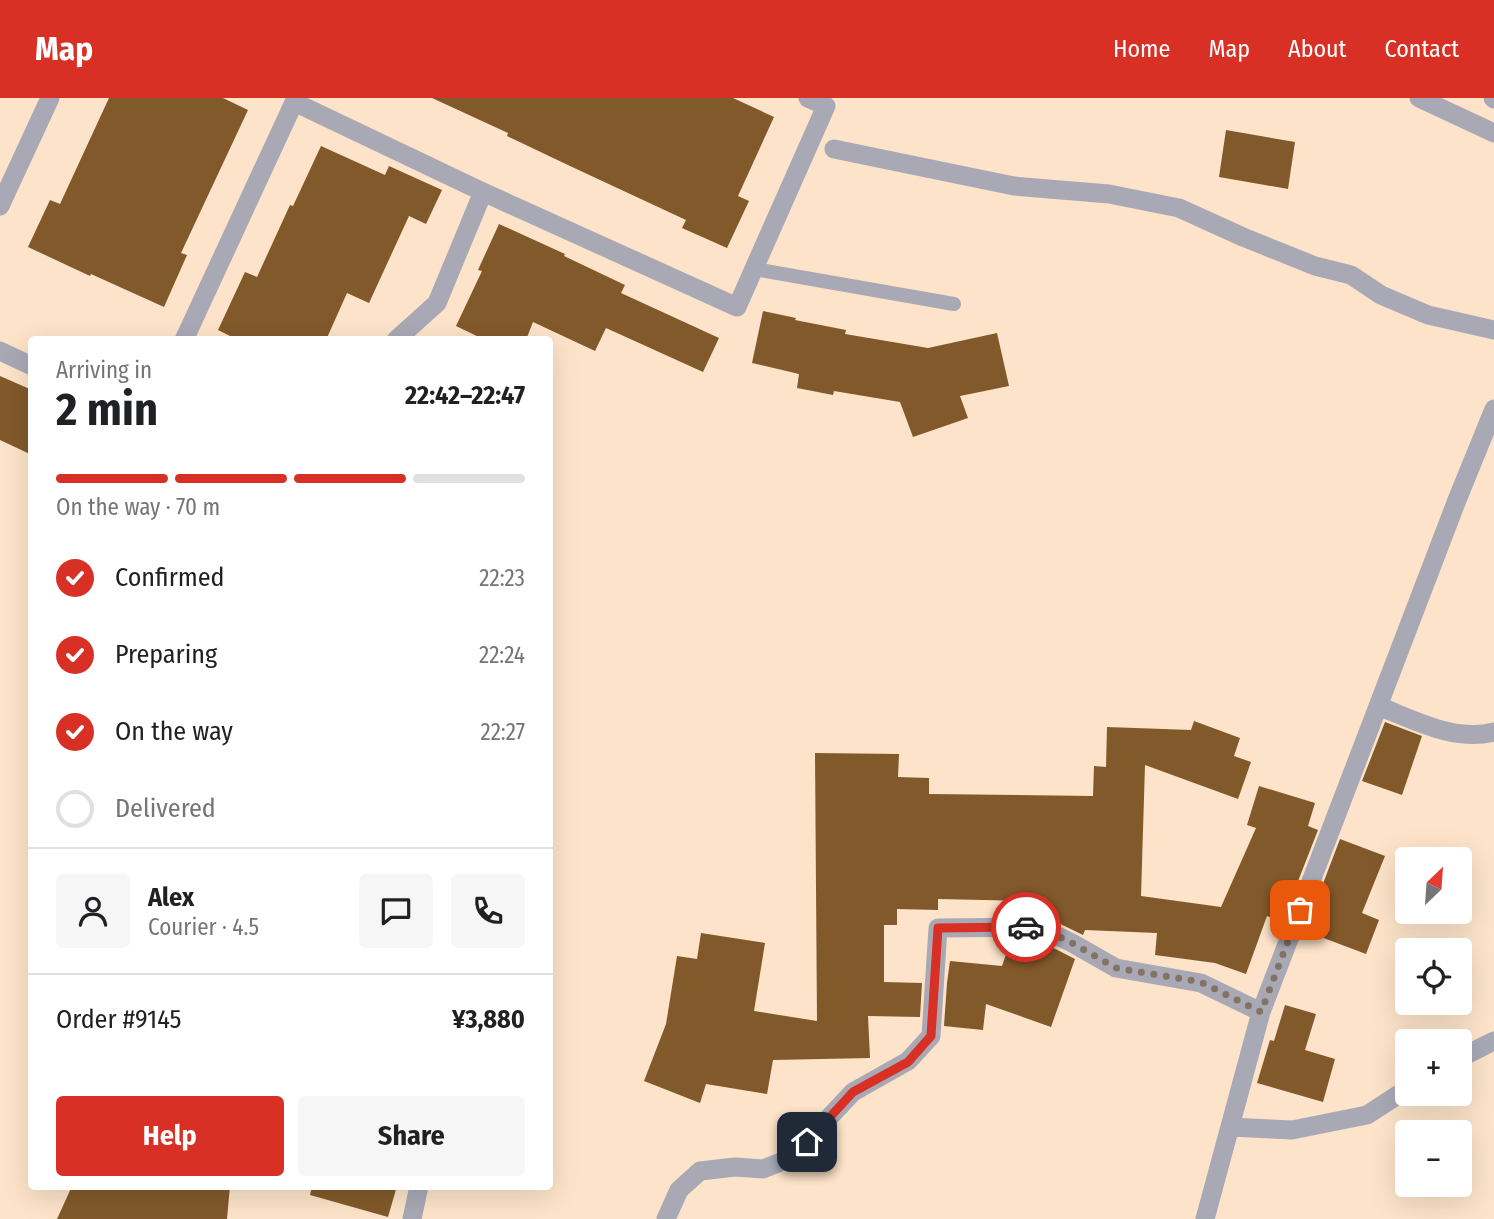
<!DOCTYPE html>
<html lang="en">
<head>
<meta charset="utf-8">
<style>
	:root { --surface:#fff; --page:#f6f6f6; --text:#202124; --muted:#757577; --line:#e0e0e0; --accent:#d93025 }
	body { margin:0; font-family:"Fira Sans Condensed",sans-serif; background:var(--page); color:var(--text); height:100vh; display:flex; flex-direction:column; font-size:26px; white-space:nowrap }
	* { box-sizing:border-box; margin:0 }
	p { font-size:23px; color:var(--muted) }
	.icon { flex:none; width:38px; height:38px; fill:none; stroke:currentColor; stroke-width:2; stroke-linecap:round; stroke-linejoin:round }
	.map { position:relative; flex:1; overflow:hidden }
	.panel { position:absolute; left:28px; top:238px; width:525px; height:854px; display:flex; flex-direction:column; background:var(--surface); border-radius:7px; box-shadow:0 7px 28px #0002 }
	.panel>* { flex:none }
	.needle { width:46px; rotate:25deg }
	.buttons { position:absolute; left:1395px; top:749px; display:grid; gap:14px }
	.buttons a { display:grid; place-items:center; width:77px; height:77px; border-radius:7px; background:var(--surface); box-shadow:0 7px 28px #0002; font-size:35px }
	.pin { position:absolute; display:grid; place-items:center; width:60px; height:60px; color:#fff; margin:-30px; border-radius:14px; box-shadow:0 4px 10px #0006 }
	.courier { position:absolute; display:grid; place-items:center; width:70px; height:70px; margin:-35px; border:5px solid #d93025; border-radius:50%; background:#fff; color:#222; box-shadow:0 2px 9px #0007 }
	.head em { font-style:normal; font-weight:700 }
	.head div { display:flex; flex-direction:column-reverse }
	.head { display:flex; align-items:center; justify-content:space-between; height:119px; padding:0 28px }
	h1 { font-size:46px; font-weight:700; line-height:52px }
	.bar { display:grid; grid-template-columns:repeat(4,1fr); gap:10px 7px; align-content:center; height:84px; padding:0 28px }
	.bar i { height:9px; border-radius:5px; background:var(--line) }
	.bar .selected { background:var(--accent) }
	.bar p { grid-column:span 4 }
	.line { display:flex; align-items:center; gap:18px; padding:0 28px; border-top:2px solid var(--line) }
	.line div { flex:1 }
	.round { display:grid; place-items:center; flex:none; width:74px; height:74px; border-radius:7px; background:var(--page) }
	ol { padding:0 28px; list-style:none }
	li { display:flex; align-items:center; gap:21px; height:77px }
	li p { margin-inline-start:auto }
	li .icon { padding:7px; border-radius:50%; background:var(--accent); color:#fff; stroke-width:4 }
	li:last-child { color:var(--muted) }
	li i { width:38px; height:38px; border:4px solid var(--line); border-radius:50% }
	.primary-button { display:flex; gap:14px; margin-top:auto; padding:14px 28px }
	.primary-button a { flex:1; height:80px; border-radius:7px; background:var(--accent); color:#fff; font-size:28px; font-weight:700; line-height:80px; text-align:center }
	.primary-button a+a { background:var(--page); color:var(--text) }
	header { display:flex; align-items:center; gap:42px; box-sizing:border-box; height:98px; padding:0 35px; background:var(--accent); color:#fff }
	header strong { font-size:33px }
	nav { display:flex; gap:38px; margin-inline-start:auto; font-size:24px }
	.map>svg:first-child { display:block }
	.building { fill:#82592b }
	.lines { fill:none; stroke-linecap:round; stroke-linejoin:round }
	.service { stroke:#a9a9b6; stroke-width:14 }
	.minor { stroke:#a9a9b6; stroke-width:19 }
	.tertiary { stroke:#a9a9b6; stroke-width:19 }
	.done { stroke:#827364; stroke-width:7; stroke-dasharray:0 12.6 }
	.route { stroke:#d93025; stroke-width:9 }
</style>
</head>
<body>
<header>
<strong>Map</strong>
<nav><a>Home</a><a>Map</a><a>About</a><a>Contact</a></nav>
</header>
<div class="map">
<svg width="1494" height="1121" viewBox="0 0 1494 1121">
	<rect width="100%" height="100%" fill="#fce3c9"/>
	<path class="building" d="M 109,0 L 223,0 L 248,12 L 181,155 L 187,157 L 164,209 L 91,176 L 90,178 L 28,149 L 50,102 L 60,106 Z
		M 432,0 L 733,0 L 774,19 L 738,98 L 749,103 L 727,150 L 682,130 L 686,122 L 570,68 L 507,38 L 508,35 Z
		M 1226,32 L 1295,44 L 1288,91 L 1219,79 Z
		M 321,48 L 385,77 L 389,68 L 442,92 L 426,126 L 409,118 L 369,205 L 347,195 L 326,242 L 238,242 L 218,232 L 245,174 L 257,179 L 290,107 L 293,108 Z
		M 499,126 L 565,156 L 564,158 L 625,187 L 621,195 L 719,240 L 703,274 L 606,230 L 595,253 L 533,224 L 526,242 L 485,242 L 456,228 L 482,173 L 478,172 Z
		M 763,213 L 796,220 L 795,222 L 846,232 L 845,236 L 928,250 L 997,235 L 1009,288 L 960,298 L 968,320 L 913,339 L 900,304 L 834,293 L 833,297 L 797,290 L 799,276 L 752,265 Z
		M 0,278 L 32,292 L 32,357 L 0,342 Z
		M 1194,623 L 1240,640 L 1234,658 L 1251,664 L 1238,701 L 1145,667 L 1141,798 L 1221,809 L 1256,730 L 1247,727 L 1259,688 L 1315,705 L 1308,728 L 1318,732 L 1282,824 L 1267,818 L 1246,876 L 1215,865 L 1155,857 L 1157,835 L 1085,832 L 1083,837 L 1044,818 L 1020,817 L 1025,803 L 938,801 L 938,812 L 897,811 L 897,827 L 884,827 L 884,884 L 922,885 L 920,919 L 868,918 L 870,960 L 773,962 L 767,996 L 706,986 L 700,1005 L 644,983 L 666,926 L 677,858 L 697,861 L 701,835 L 765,845 L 754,913 L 817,923 L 815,655 L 899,656 L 898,679 L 929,680 L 929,696 L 1093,698 L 1094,668 L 1106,669 L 1107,629 L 1191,632 Z
		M 1385,624 L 1422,638 L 1402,697 L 1362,683 Z
		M 1340,741 L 1385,758 L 1362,815 L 1379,822 L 1366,856 L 1305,833 Z
		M 1036,841 L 1075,861 L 1051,929 L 986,906 L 983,932 L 944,928 L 947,885 L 950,863 L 1002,868 L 1011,842 Z
		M 1285,907 L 1316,916 L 1305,952 L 1335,961 L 1323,1004 L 1257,985 L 1270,942 L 1274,943 Z
		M 72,1088 L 230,1088 L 227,1121 L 57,1121 Z
		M 312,1088 L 397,1088 L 388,1119 L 310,1097 Z"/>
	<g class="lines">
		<path class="service" d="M 754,171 L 954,206"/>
		<path class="minor" d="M 1493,0 L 1494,1
			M 294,4 L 483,94 L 737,209 L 826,8 L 808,0
			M 834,51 L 1014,88 L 1109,96 L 1179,110 L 1243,139 L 1315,168 L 1351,177 L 1381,197 L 1428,217 L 1494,232
			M 0,108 L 50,0
			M 184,242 L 296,0
			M 396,242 L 437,205 L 483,94
			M 0,253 L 32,268
			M 1378,608 C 1415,622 1454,644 1494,634
			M 1460,960 L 1494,943
			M 1230,1029 L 1292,1032 L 1367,1017 L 1407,991
			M 412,1121 L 419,1088
			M 666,1121 L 679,1092 L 700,1073 L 735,1069 L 763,1071 L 791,1060 L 853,994 L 908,963 L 931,938 L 938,830 L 1039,829 L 1072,845 L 1116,870 L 1201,885 L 1261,914
			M 1205,1121 L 1261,914 L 1457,402 L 1494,311"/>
		<path class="tertiary" d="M 1419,0 L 1494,35"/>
	</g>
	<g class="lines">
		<path class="done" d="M 1026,829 L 1039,829 L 1072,845 L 1116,870 L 1201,884 L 1261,914 L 1300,812"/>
		<path class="route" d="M 807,1044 L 853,994 L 908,964 L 931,938 L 938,830 L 1026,829"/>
	</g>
</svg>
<div class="buttons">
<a><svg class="needle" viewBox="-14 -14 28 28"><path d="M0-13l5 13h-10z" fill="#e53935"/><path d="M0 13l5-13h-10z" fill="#757577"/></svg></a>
<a><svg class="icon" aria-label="locate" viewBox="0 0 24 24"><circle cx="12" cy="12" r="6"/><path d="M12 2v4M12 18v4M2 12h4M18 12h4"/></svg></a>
<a>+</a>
<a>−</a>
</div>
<div class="pin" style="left:1300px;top:812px;background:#ea580c"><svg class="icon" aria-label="bag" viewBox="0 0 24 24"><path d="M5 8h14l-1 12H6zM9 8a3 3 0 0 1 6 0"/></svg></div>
<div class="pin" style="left:807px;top:1044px;background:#1f2937"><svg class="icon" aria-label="home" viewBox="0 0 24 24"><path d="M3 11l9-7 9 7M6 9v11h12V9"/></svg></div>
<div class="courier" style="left:1026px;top:829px"><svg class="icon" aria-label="car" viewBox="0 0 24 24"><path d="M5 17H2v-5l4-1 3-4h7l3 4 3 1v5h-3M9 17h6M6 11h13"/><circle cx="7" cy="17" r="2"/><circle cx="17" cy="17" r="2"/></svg></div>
<section class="panel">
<div class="head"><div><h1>2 min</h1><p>Arriving in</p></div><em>22:42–22:47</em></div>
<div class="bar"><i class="selected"></i><i class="selected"></i><i class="selected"></i><i></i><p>On the way · 70 m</p></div>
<ol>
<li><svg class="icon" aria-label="check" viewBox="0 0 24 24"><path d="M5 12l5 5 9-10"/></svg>Confirmed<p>22:23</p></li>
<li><svg class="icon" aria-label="check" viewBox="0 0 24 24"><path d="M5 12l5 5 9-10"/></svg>Preparing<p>22:24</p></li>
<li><svg class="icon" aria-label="check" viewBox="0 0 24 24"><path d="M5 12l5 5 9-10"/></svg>On the way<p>22:27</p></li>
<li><i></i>Delivered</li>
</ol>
<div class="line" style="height:126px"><a class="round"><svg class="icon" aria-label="person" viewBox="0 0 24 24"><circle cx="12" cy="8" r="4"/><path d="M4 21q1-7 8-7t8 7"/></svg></a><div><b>Alex</b><p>Courier · 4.5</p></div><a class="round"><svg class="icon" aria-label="chat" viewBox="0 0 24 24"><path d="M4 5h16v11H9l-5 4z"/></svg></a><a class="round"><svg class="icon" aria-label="phone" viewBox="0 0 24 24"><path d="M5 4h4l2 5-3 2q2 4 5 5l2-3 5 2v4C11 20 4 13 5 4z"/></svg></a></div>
<div class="line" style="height:91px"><div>Order #9145</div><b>¥3,880</b></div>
<div class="primary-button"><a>Help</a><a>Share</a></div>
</section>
</div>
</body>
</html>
